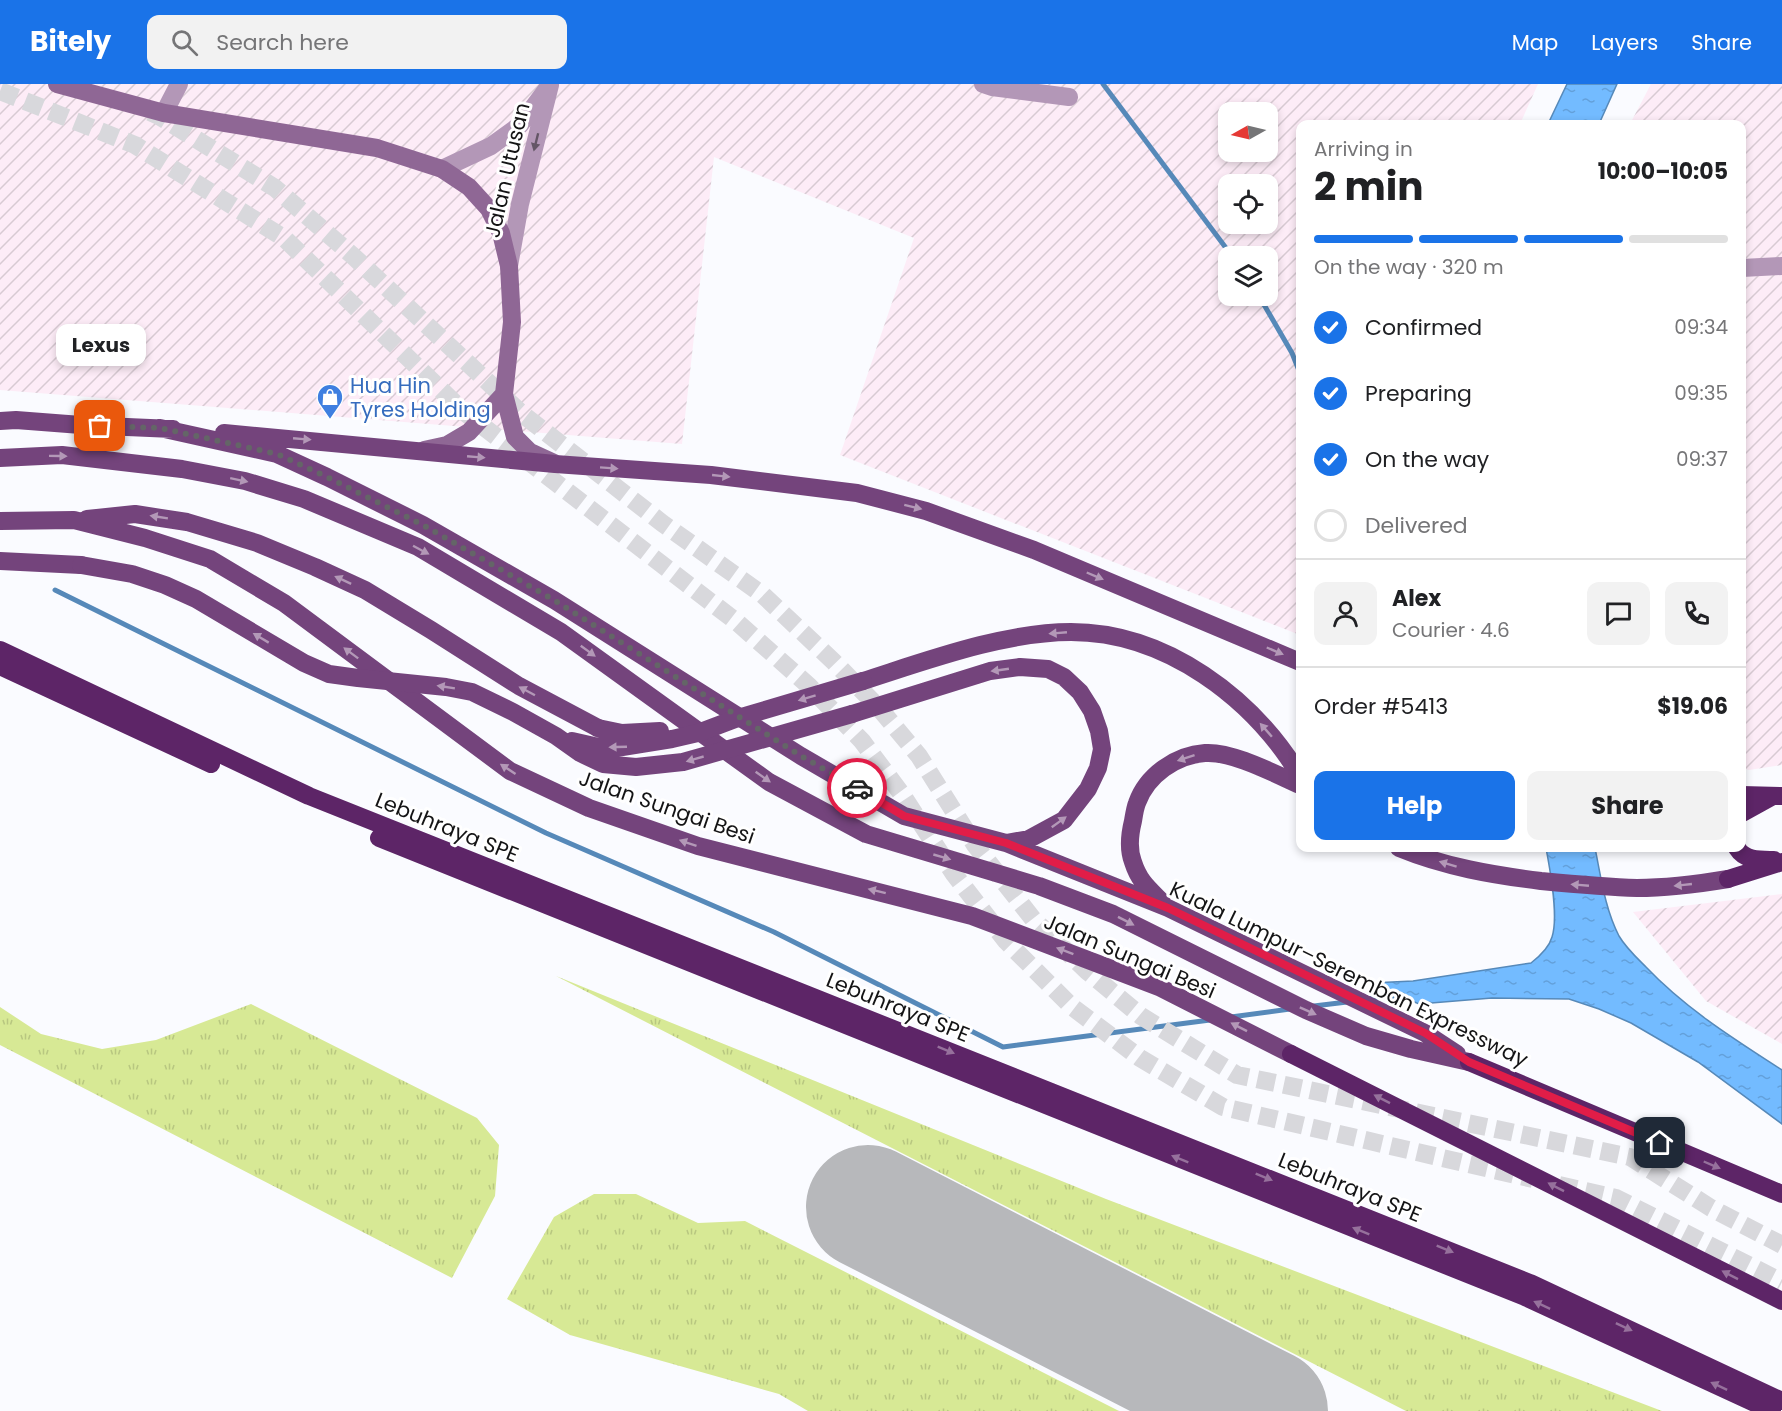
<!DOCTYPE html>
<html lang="en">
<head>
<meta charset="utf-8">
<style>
	:root { --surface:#fff; --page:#f2f2f2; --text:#202124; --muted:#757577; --line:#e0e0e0; --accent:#1a73e8 }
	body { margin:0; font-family:Poppins,sans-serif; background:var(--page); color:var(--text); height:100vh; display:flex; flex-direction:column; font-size:22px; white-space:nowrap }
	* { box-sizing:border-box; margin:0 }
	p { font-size:20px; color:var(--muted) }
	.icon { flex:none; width:33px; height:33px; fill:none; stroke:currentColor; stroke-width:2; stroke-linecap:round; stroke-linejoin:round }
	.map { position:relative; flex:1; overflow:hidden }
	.details { position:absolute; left:1296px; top:36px; width:450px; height:732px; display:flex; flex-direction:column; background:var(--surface); border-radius:12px; box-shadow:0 3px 9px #0003 }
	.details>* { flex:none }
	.needle { width:39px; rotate:262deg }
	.buttons { position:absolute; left:1218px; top:18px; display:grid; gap:12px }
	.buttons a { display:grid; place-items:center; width:60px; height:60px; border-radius:12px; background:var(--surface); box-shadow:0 3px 9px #0003; font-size:30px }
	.pin { position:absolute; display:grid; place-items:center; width:51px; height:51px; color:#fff; margin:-26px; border-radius:12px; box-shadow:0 3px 9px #0006 }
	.courier { position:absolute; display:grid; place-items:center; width:60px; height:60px; margin:-30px; border:4px solid #e11d48; border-radius:50%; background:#fff; color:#222; box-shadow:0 2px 8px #0007 }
	.bubble { position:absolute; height:42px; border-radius:12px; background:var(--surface); box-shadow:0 3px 9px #0003; font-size:20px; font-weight:700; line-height:42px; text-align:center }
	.headline em { font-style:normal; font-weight:700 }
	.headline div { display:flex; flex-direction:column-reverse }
	.headline { display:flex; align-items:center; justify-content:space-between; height:102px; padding:0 18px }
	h1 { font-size:39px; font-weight:700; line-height:45px }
	.bar { display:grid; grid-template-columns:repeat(4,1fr); gap:9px 6px; align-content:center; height:72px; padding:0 18px }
	.bar i { height:8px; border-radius:4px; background:var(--line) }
	.bar .on { background:var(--accent) }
	.bar p { grid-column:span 4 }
	.line { display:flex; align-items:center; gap:15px; padding:0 18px; border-top:2px solid var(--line) }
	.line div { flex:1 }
	.round { display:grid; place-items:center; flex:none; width:63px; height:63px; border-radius:12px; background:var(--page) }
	ol { padding:0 18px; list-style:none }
	li { display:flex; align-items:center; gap:18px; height:66px }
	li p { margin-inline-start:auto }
	li .icon { padding:6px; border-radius:50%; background:var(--accent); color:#fff; stroke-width:4 }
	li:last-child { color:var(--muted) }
	li i { width:33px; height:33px; border:3px solid var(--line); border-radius:50% }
	.cta { display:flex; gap:12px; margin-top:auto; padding:12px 18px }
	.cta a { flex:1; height:69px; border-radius:12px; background:var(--accent); color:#fff; font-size:24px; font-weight:700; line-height:69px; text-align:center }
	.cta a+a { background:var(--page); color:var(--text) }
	header { display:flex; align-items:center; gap:36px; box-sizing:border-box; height:84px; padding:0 30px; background:var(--accent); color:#fff }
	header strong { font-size:28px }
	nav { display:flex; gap:33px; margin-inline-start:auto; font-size:21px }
	.search { width:420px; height:54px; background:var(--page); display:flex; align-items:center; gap:15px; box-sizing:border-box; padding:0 21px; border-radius:12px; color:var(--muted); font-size:22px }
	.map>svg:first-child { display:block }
	.industrial { fill:url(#industrial-furrows); fill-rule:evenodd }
	.grass { fill:url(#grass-tufts) }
	.water { fill:url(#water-ripples); stroke:#5689b9; stroke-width:1.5 }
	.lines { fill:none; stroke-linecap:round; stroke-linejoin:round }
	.stream { stroke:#5689b9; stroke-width:5 }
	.runway { stroke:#b7b8bb; stroke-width:124 }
	.highway-tunnel { stroke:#d8d8dc; stroke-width:18; stroke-dasharray:18 9; stroke-linecap:butt }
	.street { stroke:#b397b7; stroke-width:18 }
	.secondary { stroke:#8f6795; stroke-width:18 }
	.primary { stroke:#74447c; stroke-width:18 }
	.highway { stroke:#5d2567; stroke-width:18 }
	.primary-bridge { stroke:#74447c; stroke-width:18 }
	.oneway { fill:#645666 }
	.oneway2 { fill:#b398b7 }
	.oneway3 { fill:#96719c }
	.done { stroke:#646567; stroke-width:6; stroke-dasharray:0 10.8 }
	.route { stroke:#e11d48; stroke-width:8 }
	.labels { text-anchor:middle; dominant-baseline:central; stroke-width:6; stroke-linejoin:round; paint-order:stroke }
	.street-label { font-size:21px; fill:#141415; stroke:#fff }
	.shop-label { font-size:21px; fill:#366cbe; stroke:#fff; text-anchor:start }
</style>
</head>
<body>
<header>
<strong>Bitely</strong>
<div class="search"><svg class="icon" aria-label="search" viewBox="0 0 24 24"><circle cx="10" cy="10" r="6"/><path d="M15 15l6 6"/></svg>Search here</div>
<nav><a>Map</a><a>Layers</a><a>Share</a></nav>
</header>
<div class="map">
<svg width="1782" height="1327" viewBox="0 0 1782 1327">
	<defs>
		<pattern id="industrial-furrows" width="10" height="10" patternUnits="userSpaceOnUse" patternTransform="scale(1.5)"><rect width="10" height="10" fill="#fdecf7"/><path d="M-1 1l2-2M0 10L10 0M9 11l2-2" fill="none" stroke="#d8cad3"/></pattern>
		<pattern id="grass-tufts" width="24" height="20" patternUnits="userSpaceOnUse" patternTransform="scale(1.5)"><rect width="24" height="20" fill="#d7e995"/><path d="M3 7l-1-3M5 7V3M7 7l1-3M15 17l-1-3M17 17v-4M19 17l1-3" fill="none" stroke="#b8c780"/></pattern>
		<pattern id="water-ripples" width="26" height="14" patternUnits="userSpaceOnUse" patternTransform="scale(1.5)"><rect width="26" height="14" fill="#73bbff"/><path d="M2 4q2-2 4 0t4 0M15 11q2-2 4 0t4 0" fill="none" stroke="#63a0da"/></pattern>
	</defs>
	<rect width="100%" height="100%" fill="#fafbff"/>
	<path class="industrial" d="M 0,0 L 1538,0 L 1520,40 L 1300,40 L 1300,551 L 840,371 L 914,154 L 714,73 L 682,360 L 0,306 ZM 1228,28 L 1268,28 L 1268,68 L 1228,68 ZM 1228,100 L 1268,100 L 1268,140 L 1228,140 ZM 1228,172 L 1268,172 L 1268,212 L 1228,212 Z
		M 1651,0 L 1782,0 L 1782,681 L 1749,686 L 1742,684 L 1742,40 L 1630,40 Z
		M 1782,810 L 1782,960 L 1706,917 L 1633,828 Z"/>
	<path class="grass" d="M 556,892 L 1106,1115 L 1662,1327 L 1406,1327 Z
		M 251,920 L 477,1034 L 499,1061 L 495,1112 L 452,1194 L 0,961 L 0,923 L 41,950 L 102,965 L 156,956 Z
		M 594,1110 L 636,1110 L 698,1139 L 745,1137 L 1119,1327 L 808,1327 L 779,1310 L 570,1251 L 507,1215 L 554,1133 Z"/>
	<path class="water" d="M 1567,0 L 1617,0 L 1599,40 L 1548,40 Z
		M 1546,764 L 1595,764 C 1601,793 1605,825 1619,852 C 1626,864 1637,874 1646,883 C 1686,925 1734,955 1782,986 L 1782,1040 L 1698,978 L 1631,939 L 1599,925 L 1569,915 L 1492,914 L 1419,920 L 1371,899 L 1413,897 L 1531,879 C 1540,872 1549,864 1552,853 C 1559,832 1550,785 1546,764 Z"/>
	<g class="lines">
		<path class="stream" d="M 1103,0 L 1232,172
			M 1259,212 L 1292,269 L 1300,289
			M 55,506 L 546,749 L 774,848 L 1003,963 L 1210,936
			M 1368,915 L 1403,911
			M 1314,922 L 1347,918
			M 1231,933 L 1290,925"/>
		<path class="runway" d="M 868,1123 L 1266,1327"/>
		<path class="highway-tunnel" d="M 0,7 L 135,61 L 284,154 L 463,327 L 738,539 L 809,602 L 862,657 L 901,709 L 954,790 L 1006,857 L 1071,922 L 1140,974 L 1223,1023 L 1533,1095
			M 150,28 L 159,32 L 275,104 L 353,172 L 521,329 L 662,439 L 763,511 L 834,578 L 879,624 L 919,672 L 975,761 L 1033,835 L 1087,887 L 1141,932 L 1237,991 L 1630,1073 L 1711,1124 L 1782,1161
			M 1559,1101 L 1616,1114 L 1782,1198"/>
		<path class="street" d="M 983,0 L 992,3 L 1069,13
			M 164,29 L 179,0
			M 442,85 L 491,62 L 520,41 L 546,6
			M 509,182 L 520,120 L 550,1
			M 1742,184 L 1782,182"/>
		<path class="secondary" d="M 57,0 L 164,29 L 377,64 L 442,85 L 469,103 L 489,125 L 501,149 L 509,182 L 512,238 L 504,310 L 515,353 L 530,368 L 554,379
			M 424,366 L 447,361 L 469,348 L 504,310"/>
		<path class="primary" d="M 0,337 L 16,336 L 81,341 L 173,345
			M 160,344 L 277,370 L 327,393 L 423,441 L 554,516 L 801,672 L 904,732 L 1006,759 L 1168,824 L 1425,949 L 1457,970
			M 224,349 L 555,380 L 711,391 L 857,409 L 926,427 L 1034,466 L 1300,578
			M 0,374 L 62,371 L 182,385 L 245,397 L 304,415 L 418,463 L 561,548 L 769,698 L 866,750 L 1039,802 L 1113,830 L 1306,926 L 1366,952 L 1411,965 L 1469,978
			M 87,435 L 135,430 L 187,438 L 257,459 L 315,483 L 365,506 L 431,546 L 519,602 L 598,644
			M 0,437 L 74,436 L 145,454 L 210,475 L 284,519 L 510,687 L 589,724 L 698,762 L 972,832 L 1159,903 L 1291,970
			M 0,477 L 81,481
			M 863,597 C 926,577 1004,548 1071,548 C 1166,548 1253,614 1300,692
			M 852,630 L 990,587 L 1020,583 L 1048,585 L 1064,593 L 1080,608 L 1092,627 L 1099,647 L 1102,665 L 1098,684 L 1088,705 L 1064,736 L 1029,755 L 1006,759
			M 1399,764 C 1445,783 1493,791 1541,797 C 1573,800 1605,803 1637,804 C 1668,804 1698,800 1728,795
			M 1162,818 C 1148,804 1139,797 1133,778 C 1128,765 1130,749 1133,737 C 1134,731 1135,724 1137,719 C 1147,691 1176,671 1205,669 C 1232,667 1275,690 1300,701"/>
		<path class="highway" d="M 0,566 L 309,712 L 1530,1199 L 1782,1317
			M 0,582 L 211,680
			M 1742,711 L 1782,712
			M 1742,729 L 1771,713
			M 379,754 L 1525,1213 L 1772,1327
			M 1737,764 C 1745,777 1760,776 1774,776
			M 1728,795 L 1782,778
			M 1291,970 L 1782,1217
			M 1469,978 L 1782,1110"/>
		<path class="primary-bridge" d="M 81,481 L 132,490 L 165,501 L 196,515 L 304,579 L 329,590 L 358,594 L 446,603 L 472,608 L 513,628 L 556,652 L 580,669 L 603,680 L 636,683 L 683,678 L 852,630
			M 598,644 L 622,649 L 660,647
			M 572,657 L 594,662 L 616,664 L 672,655 L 698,649 L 735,635 L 863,597"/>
	</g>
	<defs><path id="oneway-solid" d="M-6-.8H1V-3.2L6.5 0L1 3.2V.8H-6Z" transform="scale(1.5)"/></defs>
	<use class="oneway" href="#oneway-solid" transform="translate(536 58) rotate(104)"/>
	<g class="oneway2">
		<use href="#oneway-solid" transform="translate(302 355) rotate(5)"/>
		<use href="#oneway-solid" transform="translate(58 372) rotate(1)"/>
		<use href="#oneway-solid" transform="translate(476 373) rotate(5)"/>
		<use href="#oneway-solid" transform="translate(609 384) rotate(4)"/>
		<use href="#oneway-solid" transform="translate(721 392) rotate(6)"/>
		<use href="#oneway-solid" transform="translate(239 396) rotate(12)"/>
		<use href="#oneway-solid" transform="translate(913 423) rotate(14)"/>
		<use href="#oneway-solid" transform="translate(159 433) rotate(-171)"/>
		<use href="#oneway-solid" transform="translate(421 466) rotate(28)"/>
		<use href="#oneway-solid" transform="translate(1095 492) rotate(23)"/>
		<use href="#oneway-solid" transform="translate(343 496) rotate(-155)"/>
		<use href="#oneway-solid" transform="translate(1058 549) rotate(175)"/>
		<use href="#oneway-solid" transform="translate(261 554) rotate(-149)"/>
		<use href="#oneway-solid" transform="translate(588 567) rotate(36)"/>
		<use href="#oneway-solid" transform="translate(1275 567) rotate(23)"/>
		<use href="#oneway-solid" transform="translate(351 569) rotate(-143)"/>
		<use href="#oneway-solid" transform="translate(1000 586) rotate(172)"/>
		<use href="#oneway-solid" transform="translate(446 603) rotate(-171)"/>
		<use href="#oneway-solid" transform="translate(527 607) rotate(-152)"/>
		<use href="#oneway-solid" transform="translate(807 614) rotate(163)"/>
		<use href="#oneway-solid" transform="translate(1266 646) rotate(-131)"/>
		<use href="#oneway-solid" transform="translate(618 663) rotate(178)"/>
		<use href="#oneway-solid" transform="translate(1186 674) rotate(162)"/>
		<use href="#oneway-solid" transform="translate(695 675) rotate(164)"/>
		<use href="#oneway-solid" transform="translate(508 685) rotate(-147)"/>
		<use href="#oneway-solid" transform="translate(763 693) rotate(35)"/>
		<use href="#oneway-solid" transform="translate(1059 738) rotate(-36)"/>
		<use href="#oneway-solid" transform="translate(688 759) rotate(-161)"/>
		<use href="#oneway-solid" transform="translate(942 773) rotate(16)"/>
		<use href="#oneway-solid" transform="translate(1448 780) rotate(-163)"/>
		<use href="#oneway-solid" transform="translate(1580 801) rotate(-175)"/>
		<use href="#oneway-solid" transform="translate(1683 801) rotate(174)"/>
		<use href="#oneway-solid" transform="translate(877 807) rotate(-166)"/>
		<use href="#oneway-solid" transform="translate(1126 837) rotate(27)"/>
		<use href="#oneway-solid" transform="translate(1065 867) rotate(-159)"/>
		<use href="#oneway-solid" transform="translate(1308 927) rotate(24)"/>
		<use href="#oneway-solid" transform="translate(1239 943) rotate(-153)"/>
	</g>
	<g class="oneway3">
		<use href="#oneway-solid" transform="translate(946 966) rotate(22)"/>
		<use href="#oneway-solid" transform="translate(1382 1015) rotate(-153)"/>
		<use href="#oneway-solid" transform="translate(1180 1075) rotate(-158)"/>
		<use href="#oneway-solid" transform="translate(1712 1081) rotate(23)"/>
		<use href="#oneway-solid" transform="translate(1264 1093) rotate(22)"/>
		<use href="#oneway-solid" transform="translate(1556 1103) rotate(-153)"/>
		<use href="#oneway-solid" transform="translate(1361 1147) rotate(-158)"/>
		<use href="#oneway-solid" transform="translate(1445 1165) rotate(22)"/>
		<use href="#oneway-solid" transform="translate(1730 1191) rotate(-153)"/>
		<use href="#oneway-solid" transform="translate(1542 1221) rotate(-155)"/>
		<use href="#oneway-solid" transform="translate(1624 1243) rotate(25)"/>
		<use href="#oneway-solid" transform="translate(1719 1302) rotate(-155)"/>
	</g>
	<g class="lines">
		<path class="done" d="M 100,342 L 160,344 L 219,357 L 277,370 L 327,393 L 423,441 L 554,516 L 801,672 L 857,704"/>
		<path class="route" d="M 857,704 L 904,732 L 1006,759 L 1168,824 L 1425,949 L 1469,978 L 1660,1059"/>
	</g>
	<defs>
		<g id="shop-pin" transform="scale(1.35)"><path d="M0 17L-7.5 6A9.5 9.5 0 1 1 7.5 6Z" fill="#3f7fe0" stroke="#fff"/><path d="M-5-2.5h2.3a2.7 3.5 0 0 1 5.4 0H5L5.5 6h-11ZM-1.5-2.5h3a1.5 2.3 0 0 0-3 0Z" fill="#fff"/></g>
	</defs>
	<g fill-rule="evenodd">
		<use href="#shop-pin" x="330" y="313"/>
	</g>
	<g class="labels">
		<g class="street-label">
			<text transform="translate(507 86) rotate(-77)">Jalan Utusan</text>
			<text transform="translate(667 723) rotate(19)">Jalan Sungai Besi</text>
			<text transform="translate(447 743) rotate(22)">Lebuhraya SPE</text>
			<text transform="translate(1130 872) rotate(23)">Jalan Sungai Besi</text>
			<text transform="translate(1349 890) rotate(26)">Kuala Lumpur–Seremban Expressway</text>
			<text transform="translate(898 923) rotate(22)">Lebuhraya SPE</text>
			<text transform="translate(1350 1103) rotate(22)">Lebuhraya SPE</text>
		</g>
		<g class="shop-label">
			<text x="350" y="301">Hua Hin<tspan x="350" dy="24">Tyres Holding</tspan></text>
		</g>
	</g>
</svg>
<div class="buttons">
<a><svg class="needle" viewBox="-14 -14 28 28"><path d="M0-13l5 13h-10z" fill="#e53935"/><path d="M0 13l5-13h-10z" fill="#757577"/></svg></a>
<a><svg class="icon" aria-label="locate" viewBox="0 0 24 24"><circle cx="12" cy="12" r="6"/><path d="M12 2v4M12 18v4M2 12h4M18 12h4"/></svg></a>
<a><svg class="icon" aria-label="layers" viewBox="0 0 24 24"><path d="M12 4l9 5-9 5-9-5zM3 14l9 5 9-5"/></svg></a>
</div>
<div class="pin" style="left:100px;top:342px;background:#ea580c"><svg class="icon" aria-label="bag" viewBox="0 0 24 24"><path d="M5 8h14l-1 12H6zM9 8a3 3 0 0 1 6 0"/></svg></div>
<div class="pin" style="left:1660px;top:1059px;background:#1f2937"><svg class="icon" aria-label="home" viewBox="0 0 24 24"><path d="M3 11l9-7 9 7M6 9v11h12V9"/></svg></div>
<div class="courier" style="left:857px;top:704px"><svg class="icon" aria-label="car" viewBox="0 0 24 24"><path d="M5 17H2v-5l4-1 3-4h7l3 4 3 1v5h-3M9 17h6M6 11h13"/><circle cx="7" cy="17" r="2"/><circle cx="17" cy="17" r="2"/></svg></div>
<div class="bubble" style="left:56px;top:240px;width:90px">Lexus</div>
<section class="details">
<div class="headline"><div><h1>2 min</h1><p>Arriving in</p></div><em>10:00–10:05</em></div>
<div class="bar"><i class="on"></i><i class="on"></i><i class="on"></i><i></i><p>On the way · 320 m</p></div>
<ol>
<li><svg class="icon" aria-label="check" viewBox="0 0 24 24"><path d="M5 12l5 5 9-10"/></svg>Confirmed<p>09:34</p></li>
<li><svg class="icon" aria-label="check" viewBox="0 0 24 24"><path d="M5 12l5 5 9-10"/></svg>Preparing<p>09:35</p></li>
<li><svg class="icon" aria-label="check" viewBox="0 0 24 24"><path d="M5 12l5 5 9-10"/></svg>On the way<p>09:37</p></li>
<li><i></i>Delivered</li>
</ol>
<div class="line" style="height:108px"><a class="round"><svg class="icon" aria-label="person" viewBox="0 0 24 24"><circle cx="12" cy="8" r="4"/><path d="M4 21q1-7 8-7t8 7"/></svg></a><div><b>Alex</b><p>Courier · 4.6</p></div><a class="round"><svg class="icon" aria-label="chat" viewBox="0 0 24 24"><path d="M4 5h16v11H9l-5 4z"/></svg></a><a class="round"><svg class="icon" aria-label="phone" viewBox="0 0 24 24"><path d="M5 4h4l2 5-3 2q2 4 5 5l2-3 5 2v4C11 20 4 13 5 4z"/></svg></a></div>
<div class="line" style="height:78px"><div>Order #5413</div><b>$19.06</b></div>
<div class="cta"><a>Help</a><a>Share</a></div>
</section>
</div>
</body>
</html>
